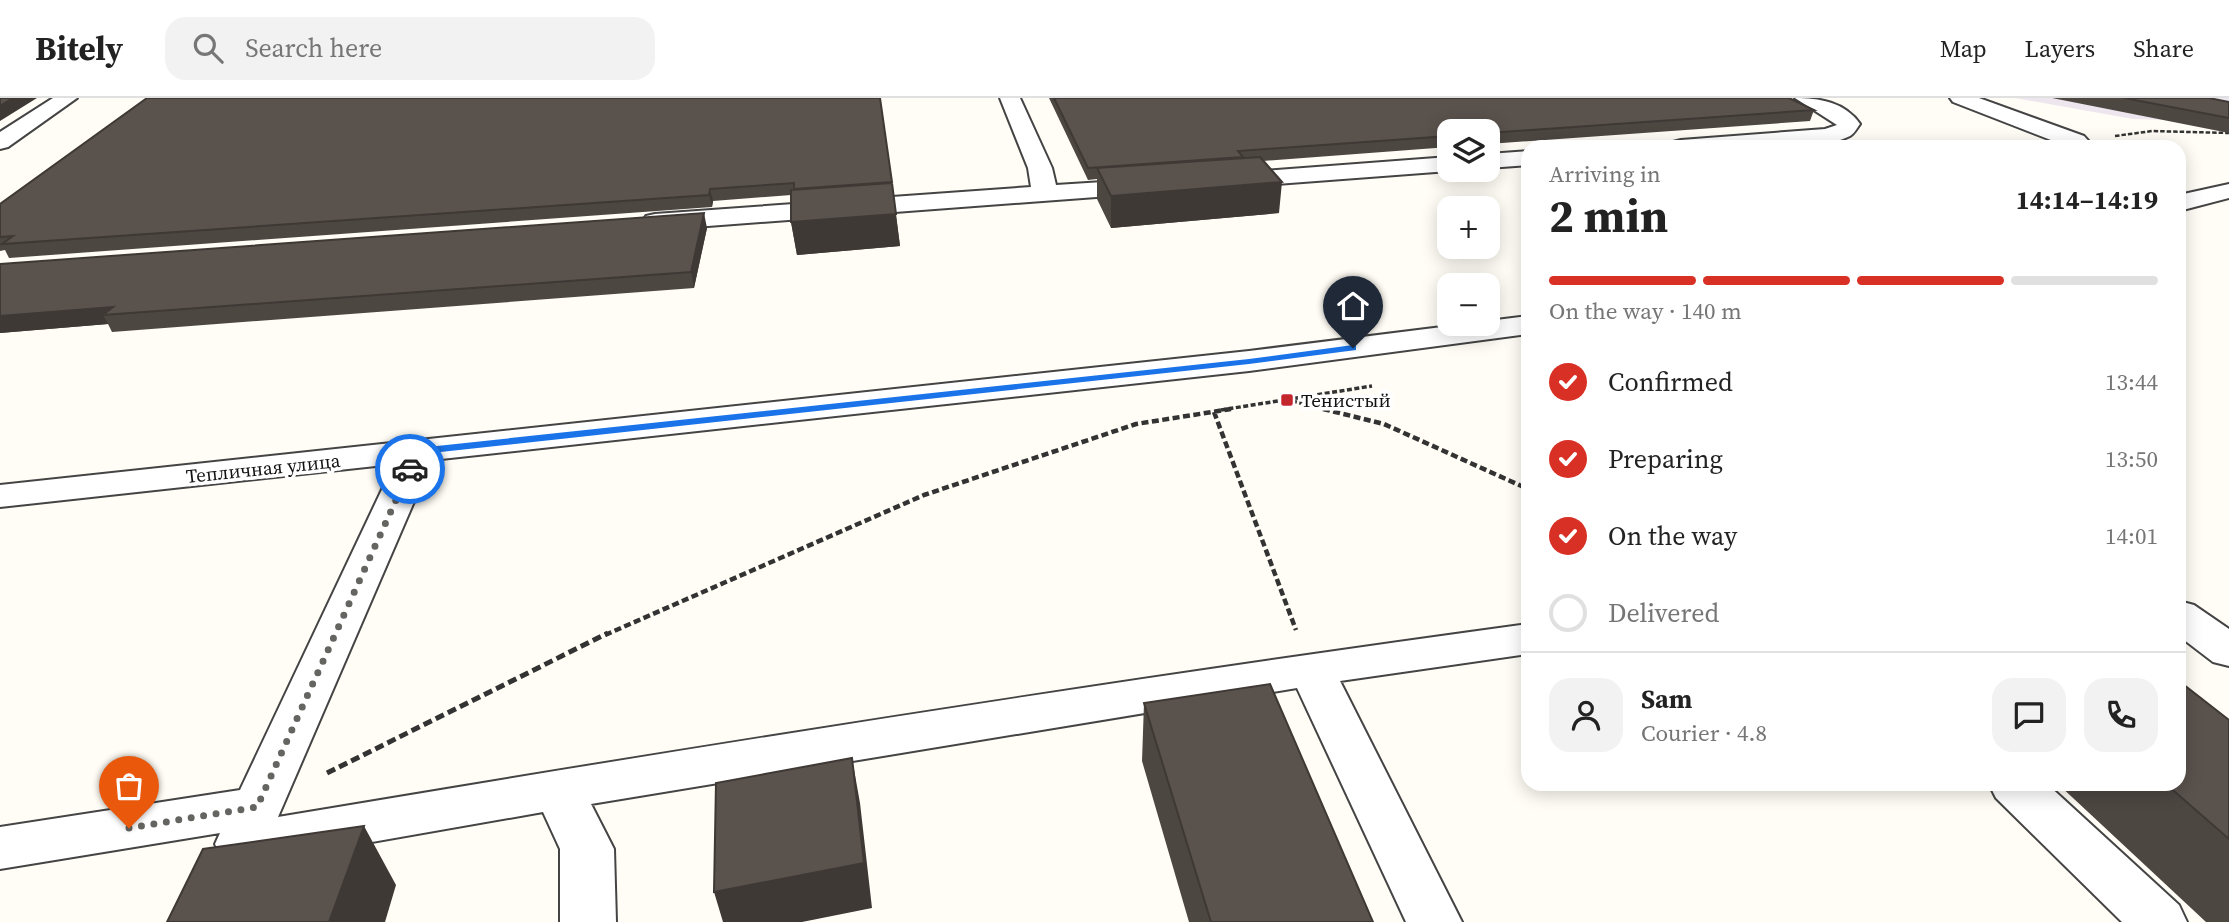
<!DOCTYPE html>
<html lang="en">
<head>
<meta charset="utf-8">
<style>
	:root { --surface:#fff; --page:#f2f2f2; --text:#222; --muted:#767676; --line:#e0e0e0; --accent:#d93025 }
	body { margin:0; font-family:"Source Serif 4",serif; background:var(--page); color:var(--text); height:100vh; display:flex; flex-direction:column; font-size:26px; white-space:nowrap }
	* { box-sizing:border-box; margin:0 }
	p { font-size:23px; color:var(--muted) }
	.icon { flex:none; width:38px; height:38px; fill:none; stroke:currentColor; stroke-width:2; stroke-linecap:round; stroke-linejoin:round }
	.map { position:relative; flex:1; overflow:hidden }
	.drawer { position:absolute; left:1521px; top:42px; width:665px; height:651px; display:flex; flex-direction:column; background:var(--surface); border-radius:21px; box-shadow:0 4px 18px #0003 }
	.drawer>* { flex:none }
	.fabs { position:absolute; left:1437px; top:21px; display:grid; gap:14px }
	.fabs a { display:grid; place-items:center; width:63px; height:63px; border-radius:14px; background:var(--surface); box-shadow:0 4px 18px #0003; font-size:35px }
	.pin { position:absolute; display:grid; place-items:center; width:60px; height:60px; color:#fff; margin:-72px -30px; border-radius:50% 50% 50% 0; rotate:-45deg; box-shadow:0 0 7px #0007 }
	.pin .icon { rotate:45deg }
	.courier { position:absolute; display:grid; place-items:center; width:70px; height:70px; margin:-35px; border:5px solid #1a73e8; border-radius:50%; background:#fff; color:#222; box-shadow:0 2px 9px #0007 }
	.summary em { font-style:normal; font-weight:700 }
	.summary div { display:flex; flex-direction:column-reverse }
	.summary { display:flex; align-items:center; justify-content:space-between; height:119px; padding:0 28px }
	h1 { font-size:46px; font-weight:700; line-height:52px }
	.bar { display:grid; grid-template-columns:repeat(4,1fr); gap:10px 7px; align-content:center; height:84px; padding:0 28px }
	.bar i { height:9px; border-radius:5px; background:var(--line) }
	.bar .active { background:var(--accent) }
	.bar p { grid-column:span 4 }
	.line { display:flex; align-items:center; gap:18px; padding:0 28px; border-top:2px solid var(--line) }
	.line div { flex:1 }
	.round { display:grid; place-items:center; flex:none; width:74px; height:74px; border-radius:21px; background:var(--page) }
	ol { padding:0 28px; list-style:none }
	li { display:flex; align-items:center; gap:21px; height:77px }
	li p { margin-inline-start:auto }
	li .icon { padding:7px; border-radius:50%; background:var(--accent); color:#fff; stroke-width:4 }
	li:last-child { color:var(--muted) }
	li i { width:38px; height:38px; border:4px solid var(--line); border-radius:50% }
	header { display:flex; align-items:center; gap:42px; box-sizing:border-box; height:98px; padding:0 35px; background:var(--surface); border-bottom:2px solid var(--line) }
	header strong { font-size:33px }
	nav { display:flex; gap:38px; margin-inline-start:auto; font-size:24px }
	.search { width:490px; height:63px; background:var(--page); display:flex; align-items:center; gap:18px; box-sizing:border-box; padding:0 24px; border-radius:21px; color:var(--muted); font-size:26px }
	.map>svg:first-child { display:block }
	.industrial { fill:#eee6ef }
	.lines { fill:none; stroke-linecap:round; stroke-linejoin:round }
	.minor-casing { stroke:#444; stroke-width:4 }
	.path-far3 { stroke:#333; stroke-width:2.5; stroke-dasharray:4.5 2; stroke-linecap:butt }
	.path-far2 { stroke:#333; stroke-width:3.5; stroke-dasharray:5 2.5; stroke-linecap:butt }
	.path-far1 { stroke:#333; stroke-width:4.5; stroke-dasharray:7 3.5; stroke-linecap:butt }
	.path { stroke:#333; stroke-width:5; stroke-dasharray:9 4.5; stroke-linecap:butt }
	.minor { fill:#fff; fill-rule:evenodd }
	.wall { fill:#4d4742 }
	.shaded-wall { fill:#3f3936 }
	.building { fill:#5a524d; stroke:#3f3936; stroke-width:2 }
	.route { fill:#1a73e8 }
	.done { stroke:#646461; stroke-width:7; stroke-dasharray:0 12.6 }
	.poi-dot { fill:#c4262e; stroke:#fff; stroke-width:2.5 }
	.labels { text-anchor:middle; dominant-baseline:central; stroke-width:7; stroke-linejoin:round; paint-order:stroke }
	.poi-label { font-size:19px; fill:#111; stroke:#fff; text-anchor:start }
	.street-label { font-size:19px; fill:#111; stroke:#fff }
</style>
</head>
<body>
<header>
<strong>Bitely</strong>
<div class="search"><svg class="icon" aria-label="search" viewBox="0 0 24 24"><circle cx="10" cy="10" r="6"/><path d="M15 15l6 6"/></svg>Search here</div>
<nav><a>Map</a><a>Layers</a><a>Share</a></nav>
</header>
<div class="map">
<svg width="2229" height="824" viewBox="0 0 2229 824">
	<rect width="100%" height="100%" fill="#fffdf5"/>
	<path class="industrial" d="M 2015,0 L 2229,0 L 2229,24 L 2133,21 Z"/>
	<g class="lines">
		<g class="minor-casing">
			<path id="minor" d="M 53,0 L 77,0 L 8,49 L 0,51 L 0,34 Z
				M 1000,0 L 1020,0 L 1052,70 L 1056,87 L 1150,81 L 1159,83 L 1162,88 L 1159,93 L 1150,95 L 655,132 L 646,130 L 642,124 L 646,118 L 655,116 L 1031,89 L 1028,70 Z
				M 1795,0 C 1819,0 1845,4 1860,26 C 1857,30 1854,36 1850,38 C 1818,55 1709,49 1670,49 L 1673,44 L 1681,42 L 1825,31 L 1837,27 Z
				M 1950,0 L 1979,0 L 2084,38 L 2094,49 L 2069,49 L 1953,4 Z
				M 1528,53 L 1528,67 L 1488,70 L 1488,56 Z
				M 1449,59 L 1449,72 L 1454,72 L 1449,73 L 1224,90 L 1215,88 L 1212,83 L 1215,78 L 1224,76 Z
				M 2229,86 L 2229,100 L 2179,113 L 2179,97 Z
				M 1528,218 L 1528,236 L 1249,273 L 432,362 L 278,719 C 694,649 1110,583 1528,526 L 1528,556 L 1340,583 L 1462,824 L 1406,824 L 1297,590 L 591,706 L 614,751 L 616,824 L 560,824 L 560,751 L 543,714 L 241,767 L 222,761 L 215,746 L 220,735 L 0,771 L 0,729 L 240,692 L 394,366 L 0,409 L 0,387 L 1249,253 L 1466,226 L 1488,226 L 1488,223 Z
				M 2179,503 L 2194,507 L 2229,531 L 2229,568 L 2213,564 L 2179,538 Z
				M 1989,686 L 2047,686 L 2179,807 L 2187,824 L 2122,824 L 1996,700 Z"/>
		</g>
		<path class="path-far3" d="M 2115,38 L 2152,33 L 2229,35"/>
		<path class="path-far2" d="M 1292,303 L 1330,312
			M 1221,312 L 1372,288"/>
		<path class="path-far1" d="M 1323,311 L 1384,326 L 1528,391
			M 1214,314 L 1296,532
			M 605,537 L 924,397 L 1136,326 L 1231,311"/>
		<path class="path" d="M 327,675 L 608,535"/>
		<use href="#minor" class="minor"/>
	</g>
	<path class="wall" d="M 880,0 L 900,148 L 797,157 L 791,124 L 791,97 L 713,103 L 712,109 L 9,160 L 5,152 L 0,153 L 0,106 Z
		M 1049,0 L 1789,0 L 1814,12 L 1810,23 L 1488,46 L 1488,33 L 1449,33 L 1449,49 L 1263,63 L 1279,115 L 1111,130 L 1097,101 L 1097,81 L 1088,82 Z
		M 2052,0 L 2209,0 L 2229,4 L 2229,35 Z
		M 707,130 L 694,190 L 112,234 L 108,226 L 0,235 L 0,166 Z
		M 1144,605 L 1373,824 L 1189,824 L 1142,663 Z
		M 2229,622 L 2229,824 L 2206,824 L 2058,686 L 2179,686 Z"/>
	<path class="shaded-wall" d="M 13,0 L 37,0 L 0,23 L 0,8 Z
		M 1282,84 L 1279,115 L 1111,130 L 1111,98 Z
		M 710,91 L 713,103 L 712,109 L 709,97 Z
		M 704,115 L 707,130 L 694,190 L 691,174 Z
		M 896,116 L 900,148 L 797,157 L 791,124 Z
		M 113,209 L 103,217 L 108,226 L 0,235 L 0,218 Z
		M 852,660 L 860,705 L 872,810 L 802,824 L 723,824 L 714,794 Z
		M 364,728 L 396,787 L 385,824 L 329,824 Z"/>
	<path class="building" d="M 0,0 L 13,0 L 0,8 Z
		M 147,0 L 880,0 L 892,84 L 794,91 L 794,85 L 710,91 L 709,97 L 2,146 L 13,138 L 0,139 L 0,106 Z
		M 1054,0 L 1789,0 L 1814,12 L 1488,35 L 1488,33 L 1449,33 L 1449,38 L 1238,53 L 1243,59 L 1088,70 Z
		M 2124,0 L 2209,0 L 2229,4 L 2229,20 Z
		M 1260,59 L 1282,84 L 1111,98 L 1097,70 Z
		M 892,85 L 896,116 L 791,124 L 791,92 Z
		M 704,115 L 691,174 L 103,217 L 113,209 L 0,218 L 0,166 Z
		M 2179,583 L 2229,622 L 2229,741 L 2166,686 L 2179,686 Z
		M 1270,586 L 1373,824 L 1211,824 L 1144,605 Z
		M 852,660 L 864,765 L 714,794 L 716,685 Z
		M 364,728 L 329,824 L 167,824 L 203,751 Z"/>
	<path class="route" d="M 1353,247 L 1356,248 L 1356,252 L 1249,266 L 422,356 L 414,374 L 405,371 L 413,353 L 418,350 L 1249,261 Z"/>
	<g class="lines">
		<path class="done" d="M 129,730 L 257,709 L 410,371"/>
	</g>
	<rect class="poi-dot" x="1280" y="295" width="14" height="14" rx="3.5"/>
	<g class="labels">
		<g class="poi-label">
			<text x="1301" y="302">Тенистый</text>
		</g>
		<g class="street-label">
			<text transform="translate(263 370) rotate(-6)">Тепличная улица</text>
		</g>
	</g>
</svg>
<div class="fabs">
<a><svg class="icon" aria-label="layers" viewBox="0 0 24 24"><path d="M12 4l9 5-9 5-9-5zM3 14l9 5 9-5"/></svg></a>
<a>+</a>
<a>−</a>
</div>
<div class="pin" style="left:129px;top:730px;background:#ea580c"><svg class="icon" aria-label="bag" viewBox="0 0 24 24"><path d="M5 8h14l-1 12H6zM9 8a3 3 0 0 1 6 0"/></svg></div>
<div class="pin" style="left:1353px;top:250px;background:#1f2937"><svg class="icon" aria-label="home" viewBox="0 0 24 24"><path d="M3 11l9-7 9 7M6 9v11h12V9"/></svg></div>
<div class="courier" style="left:410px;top:371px"><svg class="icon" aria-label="car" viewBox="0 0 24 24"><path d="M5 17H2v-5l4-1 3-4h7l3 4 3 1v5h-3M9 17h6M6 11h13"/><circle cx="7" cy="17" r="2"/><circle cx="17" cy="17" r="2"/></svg></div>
<section class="drawer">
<div class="summary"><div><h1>2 min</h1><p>Arriving in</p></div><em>14:14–14:19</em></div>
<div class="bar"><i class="active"></i><i class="active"></i><i class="active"></i><i></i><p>On the way · 140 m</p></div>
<ol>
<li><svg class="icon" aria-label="check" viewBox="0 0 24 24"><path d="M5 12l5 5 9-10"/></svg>Confirmed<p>13:44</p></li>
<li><svg class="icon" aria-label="check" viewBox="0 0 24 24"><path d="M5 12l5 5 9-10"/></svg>Preparing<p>13:50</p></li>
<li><svg class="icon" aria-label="check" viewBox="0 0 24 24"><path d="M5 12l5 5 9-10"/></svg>On the way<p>14:01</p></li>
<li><i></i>Delivered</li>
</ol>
<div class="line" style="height:126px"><a class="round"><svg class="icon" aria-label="person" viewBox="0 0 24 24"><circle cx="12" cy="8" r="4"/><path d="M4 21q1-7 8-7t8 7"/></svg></a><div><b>Sam</b><p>Courier · 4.8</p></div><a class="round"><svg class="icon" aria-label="chat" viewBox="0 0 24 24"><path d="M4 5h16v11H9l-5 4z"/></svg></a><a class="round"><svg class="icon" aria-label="phone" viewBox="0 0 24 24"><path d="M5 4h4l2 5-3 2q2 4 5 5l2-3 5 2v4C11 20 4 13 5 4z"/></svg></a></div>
</section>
</div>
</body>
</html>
